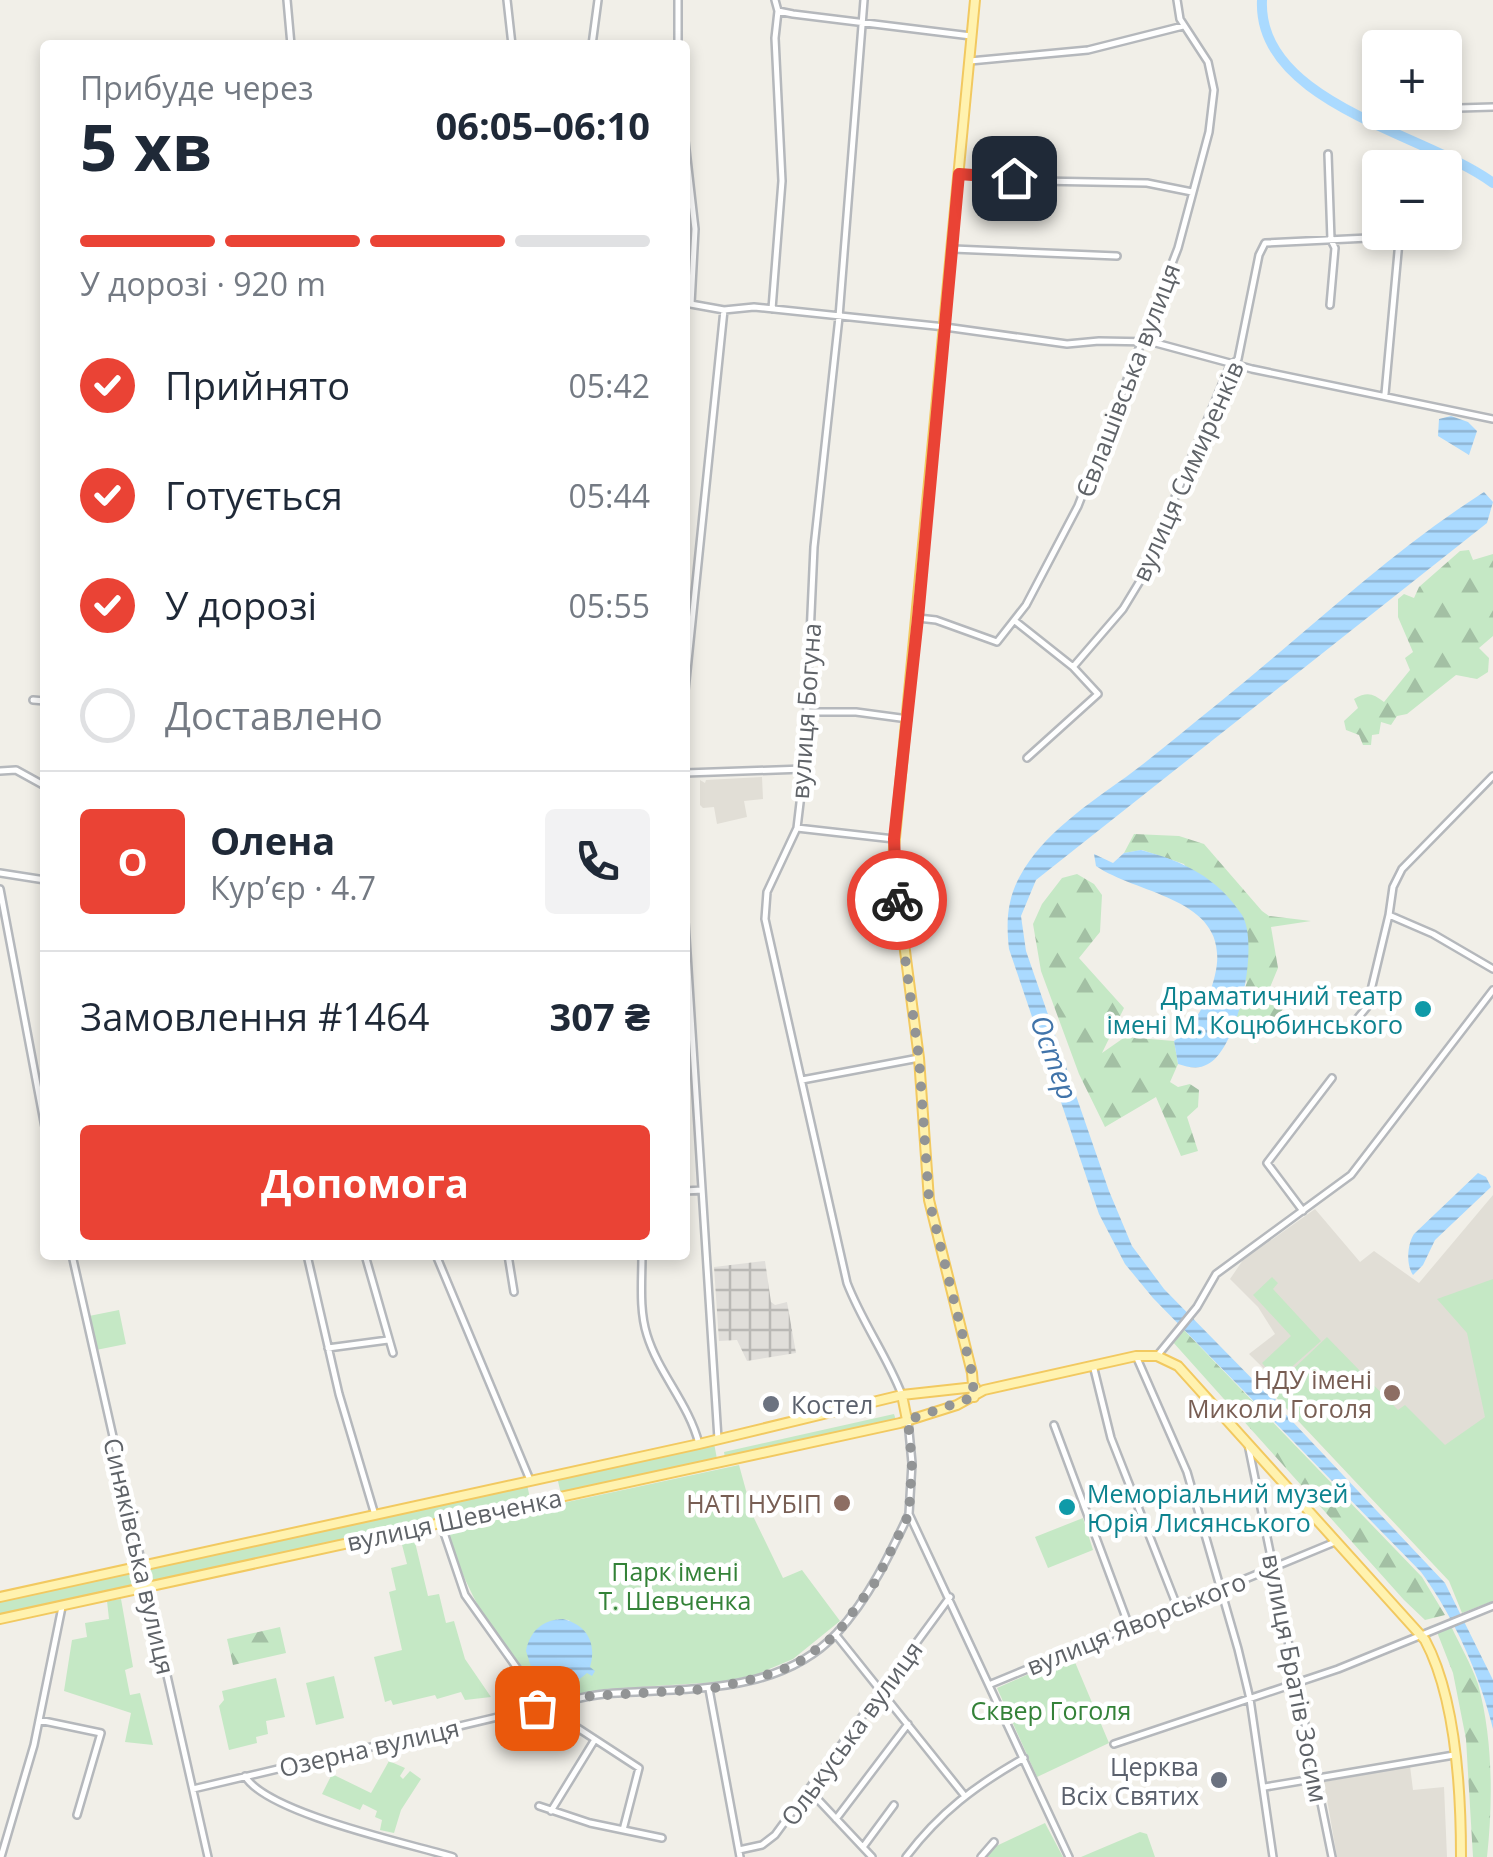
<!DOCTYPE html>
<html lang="uk">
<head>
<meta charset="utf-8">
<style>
	:root { --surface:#fff; --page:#f2f2f3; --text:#1f2937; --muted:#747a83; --line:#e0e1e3; --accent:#ea4335 }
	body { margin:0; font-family:"Open Sans",sans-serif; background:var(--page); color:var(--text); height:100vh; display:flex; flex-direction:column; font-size:38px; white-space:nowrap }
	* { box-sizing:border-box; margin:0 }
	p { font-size:32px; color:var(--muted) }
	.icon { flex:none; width:55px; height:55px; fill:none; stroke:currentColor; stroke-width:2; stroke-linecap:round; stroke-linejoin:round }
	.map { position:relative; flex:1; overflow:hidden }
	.sheet { position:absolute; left:40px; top:40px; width:650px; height:1220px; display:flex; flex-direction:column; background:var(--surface); border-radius:10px; box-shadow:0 5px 15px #0003 }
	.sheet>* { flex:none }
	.controls { position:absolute; left:1362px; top:30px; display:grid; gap:20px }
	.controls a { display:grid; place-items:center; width:100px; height:100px; border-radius:10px; background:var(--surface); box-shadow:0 5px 15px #0003; font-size:50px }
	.pin { position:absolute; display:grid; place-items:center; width:85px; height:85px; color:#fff; margin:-42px; border-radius:20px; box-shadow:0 5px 15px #0006 }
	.courier { position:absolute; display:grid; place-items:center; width:100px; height:100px; margin:-50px; border:8px solid #ea4335; border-radius:50%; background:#fff; color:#222; box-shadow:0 2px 12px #0007 }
	.headline em { font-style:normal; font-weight:700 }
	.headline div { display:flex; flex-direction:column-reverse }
	.headline { display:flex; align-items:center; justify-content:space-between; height:170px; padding:0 40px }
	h1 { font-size:65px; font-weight:700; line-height:75px }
	.bar { display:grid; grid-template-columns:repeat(4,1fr); gap:15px 10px; align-content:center; height:120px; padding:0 40px }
	.bar i { height:12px; border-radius:8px; background:var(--line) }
	.bar .current { background:var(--accent) }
	.bar p { grid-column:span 4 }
	.line { display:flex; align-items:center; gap:25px; padding:0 40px; border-top:2px solid var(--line) }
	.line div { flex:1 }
	.round { display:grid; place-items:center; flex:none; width:105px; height:105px; border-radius:10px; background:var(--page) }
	ol { padding:0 40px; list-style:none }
	li { display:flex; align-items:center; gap:30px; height:110px }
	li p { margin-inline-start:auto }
	li .icon { padding:10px; border-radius:50%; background:var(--accent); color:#fff; stroke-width:4 }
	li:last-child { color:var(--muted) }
	li i { width:55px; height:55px; border:5px solid var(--line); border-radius:50% }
	.cta { display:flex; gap:20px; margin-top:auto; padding:20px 40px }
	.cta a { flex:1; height:115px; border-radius:10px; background:var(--accent); color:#fff; font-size:40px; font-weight:700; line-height:115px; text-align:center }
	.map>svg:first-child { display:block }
	.industrial { fill:url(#industrial-grid) }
	.education { fill:#e1ded6 }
	.green { fill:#c5e8c5; fill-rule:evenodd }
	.forest { fill:url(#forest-firs) }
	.water { fill:url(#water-rules) }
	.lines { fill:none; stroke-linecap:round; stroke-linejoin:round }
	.river { stroke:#aadaff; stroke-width:10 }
	.minor-casing { stroke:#b5b8bc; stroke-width:10 }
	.major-casing { stroke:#f2c960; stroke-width:12 }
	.minor { stroke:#fff; stroke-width:5 }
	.major { stroke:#fff2af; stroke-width:8 }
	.done { stroke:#929495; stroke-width:10; stroke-dasharray:0 18 }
	.route { stroke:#ea4335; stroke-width:12 }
	.culture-dot { fill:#0f9aa8; stroke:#fff; stroke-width:4 }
	.education-dot { fill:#8d6e63; stroke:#fff; stroke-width:4 }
	.worship-dot { fill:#6b7280; stroke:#fff; stroke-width:4 }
	.labels { text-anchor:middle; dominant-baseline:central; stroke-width:9; stroke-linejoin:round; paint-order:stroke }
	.street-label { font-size:25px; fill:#5f6368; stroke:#fff }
	.culture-label { font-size:25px; fill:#0d838f; stroke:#fff; text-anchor:end }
	.education-label { font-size:25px; fill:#785e54; stroke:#fff; text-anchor:end }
	.worship-label { font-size:25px; fill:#5b616d; stroke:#fff; text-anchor:start }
	.park-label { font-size:25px; fill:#348238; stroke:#fff }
	.water-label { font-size:28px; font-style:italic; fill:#4174aa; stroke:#fff }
</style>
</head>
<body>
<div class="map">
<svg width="1493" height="1857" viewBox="0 0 1493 1857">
	<defs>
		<pattern id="industrial-grid" width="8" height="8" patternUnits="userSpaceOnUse" patternTransform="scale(2.5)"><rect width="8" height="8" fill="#e0deda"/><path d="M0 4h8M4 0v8" fill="none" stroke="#b9b8b5"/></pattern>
		<pattern id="forest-firs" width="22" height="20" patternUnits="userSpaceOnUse" patternTransform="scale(2.5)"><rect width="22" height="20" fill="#c5e8c5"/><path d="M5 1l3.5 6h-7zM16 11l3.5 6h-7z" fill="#a3c0a4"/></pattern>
		<pattern id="water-rules" width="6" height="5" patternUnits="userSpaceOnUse" patternTransform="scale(2.5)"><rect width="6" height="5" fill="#aadaff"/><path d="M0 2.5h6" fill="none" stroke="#8eb4d2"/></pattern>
	</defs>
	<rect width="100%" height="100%" fill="#f1efe8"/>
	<path class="industrial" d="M 765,1261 L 771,1302 L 775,1305 L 787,1302 L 796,1353 L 747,1361 L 737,1340 L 719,1341 L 714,1267 Z"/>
	<path class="education" d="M 762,777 L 763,799 L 744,801 L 747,817 L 717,824 L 714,807 L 703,808 L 700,805 L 700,780 L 705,783 L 706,780 Z
		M 1493,1195 L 1493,1595 L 1249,1354 L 1275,1334 L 1258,1307 L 1230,1279 L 1243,1260 L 1315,1209 L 1360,1262 L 1374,1251 L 1419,1283 Z
		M 1410,1766 L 1413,1790 L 1444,1787 L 1447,1857 L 1337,1857 L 1324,1782 Z"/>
	<path class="green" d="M 1272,1277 L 1278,1283 L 1273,1289 L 1321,1341 L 1277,1380 L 1262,1363 L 1291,1336 L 1253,1295 Z
		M 1493,1279 L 1493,1601 L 1462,1613 L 1449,1581 L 1270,1391 L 1327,1337 L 1398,1410 L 1405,1405 L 1445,1445 L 1485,1417 L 1467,1333 L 1437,1299 Z
		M 119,1310 L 126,1344 L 96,1350 L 89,1316 Z
		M 894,1414 L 896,1420 L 725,1458 L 724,1452 Z
		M 714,1443 L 717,1459 L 561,1494 L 557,1477 Z
		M 739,1465 L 753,1516 L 783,1578 L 802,1570 L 840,1621 L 793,1659 L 755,1675 L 720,1682 L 605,1689 L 544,1701 C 500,1650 465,1592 446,1528 ZM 557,1619 L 569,1620 L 590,1667 L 587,1672 L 548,1684 L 534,1673 Z
		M 527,1484 L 530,1499 L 153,1583 L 150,1568 Z
		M 1083,1518 L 1093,1550 L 1048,1568 L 1035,1537 Z
		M 413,1534 L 428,1596 L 439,1594 L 446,1623 L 454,1621 L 465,1659 L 491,1697 L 465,1700 L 461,1692 L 437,1699 L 435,1695 L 393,1705 L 391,1700 L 385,1702 L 374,1657 L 402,1650 L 389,1592 L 396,1590 L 391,1568 L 407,1564 L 400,1537 Z
		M 140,1570 L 143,1585 L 0,1616 L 0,1601 Z
		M 121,1599 L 133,1667 L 125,1670 L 130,1695 L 140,1693 L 153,1745 L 125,1742 L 131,1713 L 64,1691 L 72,1640 L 87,1637 L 85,1623 L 109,1619 L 107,1601 Z
		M 1072,1655 L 1109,1743 L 1037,1777 L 997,1688 Z
		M 334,1676 L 344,1718 L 316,1725 L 306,1683 Z
		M 276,1678 L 285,1717 L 266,1721 L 268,1734 L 256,1737 L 257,1743 L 229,1750 L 219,1706 L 224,1700 L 222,1691 Z
		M 389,1761 L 405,1768 L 400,1776 L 403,1779 L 410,1771 L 421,1779 L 401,1810 L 394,1833 L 380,1830 L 382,1820 L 375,1817 L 377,1811 L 363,1804 L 360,1810 L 322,1794 L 332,1774 L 371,1793 Z
		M 1045,1823 L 1063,1857 L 986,1857 L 992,1848 Z
		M 1140,1832 L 1147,1834 L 1155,1857 L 1081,1857 Z"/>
	<path class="forest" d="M 1469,550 L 1473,560 L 1493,554 L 1493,636 L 1479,648 L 1489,658 L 1488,672 L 1477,679 L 1456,675 L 1407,714 L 1397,716 L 1391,725 L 1381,722 L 1379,734 L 1372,735 L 1371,745 L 1363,745 L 1359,735 L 1346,730 L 1344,721 L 1358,708 L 1354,699 C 1368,691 1373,694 1384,702 L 1410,670 L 1405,658 L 1413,652 L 1398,617 L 1398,599 L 1404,594 L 1414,598 L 1419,587 L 1460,551 Z
		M 1134,834 L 1179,836 L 1204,844 L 1262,911 L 1269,916 L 1311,921 L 1271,927 L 1278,968 L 1266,997 L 1283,1009 L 1255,1044 L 1234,1021 L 1247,982 L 1184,864 L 1142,850 L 1124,853 Z
		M 1077,874 L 1094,884 L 1102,895 L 1100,932 L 1079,958 L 1124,1008 L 1102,1053 L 1125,1037 L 1174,1041 L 1178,1064 L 1170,1082 L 1178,1087 L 1190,1084 L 1199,1090 L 1198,1107 L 1187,1117 L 1198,1151 L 1181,1156 L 1156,1097 L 1105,1127 L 1079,1074 L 1041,971 L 1033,924 L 1042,904 L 1062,878 Z
		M 1183,1329 L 1422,1577 L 1445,1615 L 1425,1620 L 1404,1600 L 1172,1341 Z
		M 1451,1626 C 1460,1645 1471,1664 1478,1684 C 1493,1738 1493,1802 1487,1857 L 1473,1857 L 1466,1739 L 1453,1673 L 1437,1632 Z
		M 280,1627 L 286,1653 L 233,1665 L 227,1639 Z"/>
	<path class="water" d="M 1451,416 L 1468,422 L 1477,431 L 1469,455 L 1438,436 L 1439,419 Z
		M 1484,492 L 1493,502 L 1487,523 L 1036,880 L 1021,916 L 1026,951 L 1109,1191 L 1132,1246 L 1164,1289 L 1271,1398 L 1276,1399 L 1274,1402 L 1445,1583 L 1493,1680 L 1493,1729 C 1480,1675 1454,1617 1421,1572 L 1153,1298 L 1125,1264 L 1099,1214 L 1009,949 C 1006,922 1007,900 1020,876 C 1043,834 1088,804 1126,777 C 1156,755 1186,729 1215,706 C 1305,634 1387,554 1484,492 Z
		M 1141,850 C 1183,861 1217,877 1242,915 C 1260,944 1238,1049 1208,1064 C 1198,1070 1188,1067 1178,1064 L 1174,1041 C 1193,1027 1210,999 1215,975 C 1233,898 1140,896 1096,866 L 1094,854 L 1113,863 L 1124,853 Z
		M 1478,1173 L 1486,1177 L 1491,1187 L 1435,1240 L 1423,1265 L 1413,1275 C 1406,1265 1407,1245 1414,1234 Z
		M 563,1619 C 587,1625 597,1643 590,1667 L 595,1671 L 592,1676 L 587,1673 C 570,1689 551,1689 533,1673 L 526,1651 C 530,1631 542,1620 563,1619 Z"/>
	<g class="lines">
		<path class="river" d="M 1262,0 C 1257,104 1428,134 1493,183"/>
		<g class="minor-casing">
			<path id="minor" d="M 287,0 L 291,45
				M 507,0 L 512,45
				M 678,0 L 678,45
				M 775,0 L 778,11 L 793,14 L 971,36
				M 864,0 L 839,317 L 814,547 L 804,769 L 797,828 L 767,892 L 765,919 L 847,1283 C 862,1322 887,1356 902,1395
				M 592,45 L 598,0
				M 970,61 L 1088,50 L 1183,26
				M 1459,108 L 1493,107
				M 685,141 L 695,229 L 691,304
				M 1328,154 L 1331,240 L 1335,248 L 1330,305
				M 959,174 L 1038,181 L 1147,183 L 1192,192
				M 953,249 L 1117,256
				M 685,303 L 724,310 L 754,307 L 945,327 L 1067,344 L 1099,341 L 1152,342 L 1252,369 L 1493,419
				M 772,309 L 782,181 L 775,38 L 778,11
				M 918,618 L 936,620 L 997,642 L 1026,605 L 1078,506 L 1178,248 L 1209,132 L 1214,90 L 1208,62 L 1180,19 L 1177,0
				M 1015,621 L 1073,667 L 1098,694 L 1027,758
				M 1073,667 L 1123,609 L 1140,581 L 1229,368 L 1238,359 L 1259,255 L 1265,243 L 1389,237 L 1399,241 L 1385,394
				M 685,690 L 724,310
				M 33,700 L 45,701
				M 808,712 L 856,712 L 908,719
				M 0,771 L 16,770 L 45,786
				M 685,773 L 804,769
				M 1493,776 L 1402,869 L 1393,887 L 1389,915 L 1433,934 L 1493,969
				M 797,828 L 894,839
				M 0,873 L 45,880
				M 0,889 L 45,1127
				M 685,922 L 718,1439
				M 1352,1025 L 1367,1007 L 1389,915
				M 802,1080 L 919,1058
				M 685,1191 L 702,1190
				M 1303,1211 L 1267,1163 L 1332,1078
				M 72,1255 L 208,1857
				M 307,1255 L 339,1394 L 375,1515
				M 365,1255 L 393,1353
				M 436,1255 L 530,1480
				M 508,1255 L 514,1292
				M 642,1255 C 642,1281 639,1310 647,1335 C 659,1374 689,1404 699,1444
				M 328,1348 L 388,1340
				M 1136,1356 L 1187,1472 L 1238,1649 L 1250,1699 L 1273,1857
				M 1157,1356 L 1197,1307 L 1216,1274 L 1351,1175 L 1493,990
				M 1093,1365 L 1111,1438 L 1177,1606
				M 908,1421 L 912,1463 L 909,1514 L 1069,1857
				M 1054,1425 L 1129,1626
				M 1248,1444 L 1332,1857
				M 441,1524 L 465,1595 L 544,1706 C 564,1702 584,1696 604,1694 C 684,1687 777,1697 837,1633 C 869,1598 889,1556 909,1514
				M 836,1635 L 964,1795
				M 991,1684 L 1335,1542
				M 709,1689 L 740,1857
				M 39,1720 L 101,1733 L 77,1815
				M 1114,1744 L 1338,1669 L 1493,1606
				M 245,1776 C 266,1813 410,1844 453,1857
				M 1265,1787 L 1454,1755
				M 193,1789 L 544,1706 L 639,1768 L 623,1830
				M 810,1791 L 872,1857
				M 539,1806 L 590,1823 L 662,1838
				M 551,1811 L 594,1741
				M 836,1819 L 908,1724
				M 863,1847 L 894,1805
				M 739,1850 L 762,1845 L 775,1835 L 950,1597
				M 1,1857 L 34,1745 L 62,1607
				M 906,1857 C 939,1813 976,1785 1024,1758
				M 981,1857 L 994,1842"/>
		</g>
		<g class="major-casing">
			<path id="major" d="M 902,1395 L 907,1420
				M 974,1397 L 972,1373 L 929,1200 L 919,1058 L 893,859 L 975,0
				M 0,1597 L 699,1444 L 902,1395 L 975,1387
				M 0,1619 L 900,1423 L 957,1405 L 984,1390 L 1136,1356 L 1157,1356 L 1178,1366 L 1425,1640 C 1456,1698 1461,1792 1461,1857"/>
		</g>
		<use href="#minor" class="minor"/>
		<use href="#major" class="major"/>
	</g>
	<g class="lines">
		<path class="done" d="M 537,1708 L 591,1696 L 710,1689 L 758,1678 L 795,1665 L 836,1635 L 876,1581 L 909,1514 L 912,1463 L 908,1420 L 974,1397 L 972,1373 L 929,1200 L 919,1058 L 897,900"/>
		<path class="route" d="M 897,900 L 894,839 L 918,618 L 959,174 L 1014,178"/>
	</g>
	<g class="culture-dot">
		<circle cx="1423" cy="1009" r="10"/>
		<circle cx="1067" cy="1507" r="10"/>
	</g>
	<g class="education-dot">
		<circle cx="1392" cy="1393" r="10"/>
		<circle cx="842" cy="1503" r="10"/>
	</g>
	<g class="worship-dot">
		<circle cx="771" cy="1404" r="10"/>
		<circle cx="1219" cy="1780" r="10"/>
	</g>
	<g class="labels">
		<g class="street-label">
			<text transform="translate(1127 380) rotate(-69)">Євлашівська вулиця</text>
			<text transform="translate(1187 471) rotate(-66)">вулиця Симиренків</text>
			<text transform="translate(805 711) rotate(-86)">вулиця Богуна</text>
			<text transform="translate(454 1519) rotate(-12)">вулиця Шевченка</text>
			<text transform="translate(140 1556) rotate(77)">Синяківська вулиця</text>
			<text transform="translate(1136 1623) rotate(-22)">вулиця Яворського</text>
			<text transform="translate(1296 1678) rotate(79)">вулиця Братів Зосим</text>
			<text transform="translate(851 1733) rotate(-54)">Олькуська вулиця</text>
			<text transform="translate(369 1747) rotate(-13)">Озерна вулиця</text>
		</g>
		<g class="culture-label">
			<text x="1403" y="995">Драматичний театр<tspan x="1403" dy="29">імені М. Коцюбинського</tspan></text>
			<text x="1087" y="1493" text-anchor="start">Меморіальний музей<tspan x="1087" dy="29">Юрія Лисянського</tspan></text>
		</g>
		<g class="education-label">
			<text x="1372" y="1379">НДУ імені<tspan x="1372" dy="29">Миколи Гоголя</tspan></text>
			<text x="822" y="1503">НАТІ НУБІП</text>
		</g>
		<g class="worship-label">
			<text x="791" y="1404">Костел</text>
			<text x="1199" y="1766" text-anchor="end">Церква<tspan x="1199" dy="29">Всіх Святих</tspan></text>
		</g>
		<g class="park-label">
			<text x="675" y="1571">Парк імені<tspan x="675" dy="29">Т. Шевченка</tspan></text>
			<text x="1051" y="1710">Сквер Гоголя</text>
		</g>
		<g class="water-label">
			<text transform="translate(1055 1057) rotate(70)">Остер</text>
		</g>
	</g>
</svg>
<div class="controls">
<a>+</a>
<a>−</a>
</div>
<div class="pin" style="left:537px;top:1708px;background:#ea580c"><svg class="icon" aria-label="bag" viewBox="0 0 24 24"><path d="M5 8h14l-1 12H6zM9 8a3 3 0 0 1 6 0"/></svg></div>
<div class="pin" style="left:1014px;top:178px;background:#1f2937"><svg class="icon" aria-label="home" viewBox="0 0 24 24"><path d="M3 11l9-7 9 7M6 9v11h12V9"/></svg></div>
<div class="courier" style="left:897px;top:900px"><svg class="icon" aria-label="bike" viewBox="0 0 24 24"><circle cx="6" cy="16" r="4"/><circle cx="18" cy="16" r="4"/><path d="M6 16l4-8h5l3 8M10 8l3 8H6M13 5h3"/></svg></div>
<section class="sheet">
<div class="headline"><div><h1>5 хв</h1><p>Прибуде через</p></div><em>06:05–06:10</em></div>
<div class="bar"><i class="current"></i><i class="current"></i><i class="current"></i><i></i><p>У дорозі · 920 m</p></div>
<ol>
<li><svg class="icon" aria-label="check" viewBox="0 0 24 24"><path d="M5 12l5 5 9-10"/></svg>Прийнято<p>05:42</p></li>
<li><svg class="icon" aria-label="check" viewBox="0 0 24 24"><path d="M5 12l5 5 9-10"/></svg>Готується<p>05:44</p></li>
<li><svg class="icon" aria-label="check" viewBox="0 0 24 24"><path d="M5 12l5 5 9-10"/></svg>У дорозі<p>05:55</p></li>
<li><i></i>Доставлено</li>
</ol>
<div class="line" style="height:180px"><b class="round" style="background:var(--accent);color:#fff">О</b><div><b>Олена</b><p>Кур’єр · 4.7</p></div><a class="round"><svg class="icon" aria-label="phone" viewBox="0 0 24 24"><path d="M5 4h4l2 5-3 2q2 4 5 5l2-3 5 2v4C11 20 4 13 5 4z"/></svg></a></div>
<div class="line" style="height:130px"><div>Замовлення #1464</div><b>307 ₴</b></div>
<div class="cta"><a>Допомога</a></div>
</section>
</div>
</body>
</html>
